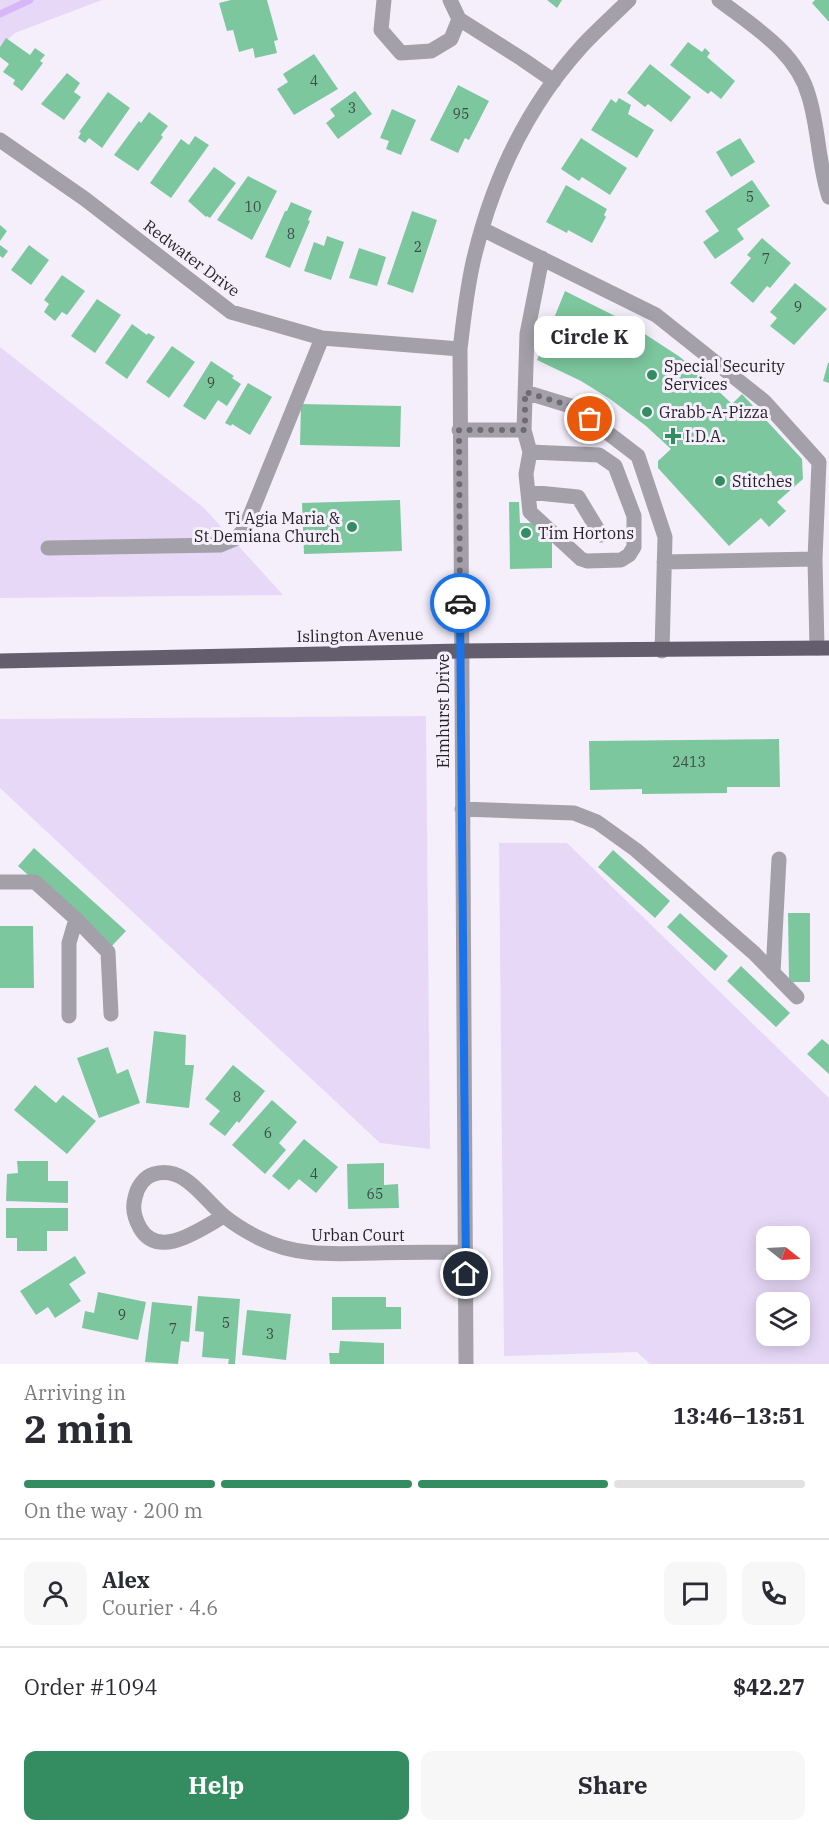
<!DOCTYPE html>
<html lang="en">
<head>
<meta charset="utf-8">
<style>
	:root { --surface:#fff; --page:#f7f7f7; --text:#2b2b33; --muted:#7c7c81; --line:#e1e1e2; --accent:#348c61 }
	body { margin:0; font-family:"IBM Plex Serif",serif; background:var(--page); color:var(--text); height:100vh; display:flex; flex-direction:column; font-size:22px; white-space:nowrap }
	* { box-sizing:border-box; margin:0 }
	p { font-size:20px; color:var(--muted) }
	.icon { flex:none; width:33px; height:33px; fill:none; stroke:currentColor; stroke-width:2; stroke-linecap:round; stroke-linejoin:round }
	.map { position:relative; height:1364px; overflow:hidden }
	.drawer { display:flex; flex-direction:column; background:var(--surface); flex:1 }
	.drawer>* { flex:none }
	.needle { width:39px; rotate:108deg }
	.tools { position:absolute; left:756px; top:1226px; display:grid; gap:12px }
	.tools a { display:grid; place-items:center; width:54px; height:54px; border-radius:12px; background:var(--surface); box-shadow:0 3px 15px #0003; font-size:30px }
	.pin { position:absolute; display:grid; place-items:center; width:51px; height:51px; color:#fff; margin:-26px; border:3px solid #fff; border-radius:50%; box-shadow:0 2px 6px #0007 }
	.courier { position:absolute; display:grid; place-items:center; width:60px; height:60px; margin:-30px; border:4px solid #1a73e8; border-radius:50%; background:#fff; color:#222; box-shadow:0 2px 8px #0007 }
	.bubble { position:absolute; height:42px; border-radius:12px; background:var(--surface); box-shadow:0 3px 15px #0003; font-size:20px; font-weight:700; line-height:42px; text-align:center }
	.head em { font-style:normal; font-weight:700 }
	.head div { display:flex; flex-direction:column-reverse }
	.head { display:flex; align-items:center; justify-content:space-between; height:102px; padding:0 24px }
	h1 { font-size:39px; font-weight:700; line-height:45px }
	.bar { display:grid; grid-template-columns:repeat(4,1fr); gap:9px 6px; align-content:center; height:72px; padding:0 24px }
	.bar i { height:8px; border-radius:4px; background:var(--line) }
	.bar .selected { background:var(--accent) }
	.bar p { grid-column:span 4 }
	.line { display:flex; align-items:center; gap:15px; padding:0 24px; border-top:2px solid var(--line) }
	.line div { flex:1 }
	.round { display:grid; place-items:center; flex:none; width:63px; height:63px; border-radius:12px; background:var(--page) }
	.button { display:flex; gap:12px; margin-top:auto; padding:12px 24px }
	.button a { flex:1; height:69px; border-radius:12px; background:var(--accent); color:#fff; font-size:24px; font-weight:700; line-height:69px; text-align:center }
	.button a+a { background:var(--page); color:var(--text) }
	.map>svg:first-child { display:block }
	.green { fill:#e7d8f8; fill-rule:evenodd }
	.lines { fill:none; stroke-linecap:round; stroke-linejoin:round }
	.stream { stroke:#d7b7f8; stroke-width:7 }
	.building { fill:#7dc79e }
	.minor { stroke:#a4a0a9; stroke-width:15 }
	.major { stroke:#645d6d; stroke-width:15 }
	.done { stroke:#6f6a74; stroke-width:6; stroke-dasharray:0 10.8 }
	.route { stroke:#1a73e8; stroke-width:8 }
	.poi-dot { fill:#348c61; stroke:#f5effc; stroke-width:2 }
	.labels { text-anchor:middle; dominant-baseline:central; stroke-width:6; stroke-linejoin:round; paint-order:stroke }
	.number-label { font-size:14px; fill:#3c4c48 }
	.street-label { font-size:16px; fill:#27232b; stroke:#f5effc }
	.poi-label { font-size:16px; fill:#27232b; stroke:#f5effc; text-anchor:start }
</style>
</head>
<body>
<div class="map">
<svg width="829" height="1364" viewBox="0 0 829 1364">
	<rect width="100%" height="100%" fill="#f5effc"/>
	<path class="green" d="M 0,0 L 102,0 L 15,33 L 0,46 Z
		M 0,347 L 204,508 L 283,595 L 0,598 Z
		M 426,716 L 430,1149 L 380,1143 L 0,788 L 0,719 Z
		M 499,843 L 567,843 L 829,1098 L 829,1364 L 650,1364 L 637,1352 L 504,1356 ZM 766,1236 L 800,1236 L 800,1269 L 766,1269 ZM 766,1302 L 800,1302 L 800,1335 L 766,1335 Z"/>
	<g class="lines">
		<path class="stream" d="M 0,14 L 30,0"/>
	</g>
	<path class="building" d="M 231,0 L 267,0 L 278,40 L 274,41 L 277,53 L 255,58 L 253,48 L 239,52 L 233,30 L 227,31 L 219,3 Z
		M 547,0 L 562,0 L 557,8 Z
		M 815,0 L 829,0 L 829,22 L 812,3 Z
		M 6,38 L 30,55 L 35,48 L 45,55 L 40,61 L 43,63 L 22,91 L 13,84 L 15,80 L 3,72 L 9,64 L 0,57 L 0,47 Z
		M 688,42 L 702,52 L 705,48 L 710,53 L 707,57 L 735,81 L 721,99 L 711,91 L 708,94 L 670,65 Z
		M 314,54 L 338,89 L 294,115 L 277,89 L 288,82 L 283,74 Z
		M 650,64 L 691,97 L 671,122 L 648,104 L 645,107 L 627,93 Z
		M 67,73 L 80,83 L 74,92 L 81,97 L 64,120 L 41,104 Z
		M 458,85 L 489,101 L 469,140 L 465,138 L 458,153 L 430,140 Z
		M 355,91 L 372,114 L 338,139 L 326,123 L 335,116 L 330,109 Z
		M 108,92 L 130,108 L 102,148 L 89,138 L 85,143 L 78,138 L 81,133 L 79,132 Z
		M 619,98 L 631,105 L 628,114 L 654,130 L 637,158 L 591,130 L 611,99 L 616,103 Z
		M 392,109 L 416,120 L 401,155 L 386,149 L 389,141 L 380,138 Z
		M 149,112 L 168,126 L 161,135 L 163,137 L 138,171 L 114,155 L 139,121 L 141,123 Z
		M 195,136 L 209,145 L 171,198 L 150,183 L 181,139 L 189,145 Z
		M 581,138 L 627,168 L 610,195 L 582,177 L 579,181 L 561,169 Z
		M 740,138 L 755,162 L 731,177 L 716,152 Z
		M 214,167 L 236,183 L 210,218 L 207,216 L 206,217 L 188,201 Z
		M 248,176 L 277,191 L 252,240 L 217,220 Z
		M 752,180 L 770,206 L 737,229 L 744,239 L 715,259 L 703,242 L 719,231 L 705,211 Z
		M 566,185 L 607,209 L 604,215 L 606,217 L 592,243 L 568,230 L 567,233 L 546,222 Z
		M 291,202 L 312,211 L 308,220 L 310,221 L 290,268 L 265,257 L 285,211 L 287,211 Z
		M 412,211 L 437,220 L 413,293 L 387,284 Z
		M 0,225 L 7,231 L 0,241 Z
		M 327,236 L 344,242 L 331,280 L 304,271 L 314,242 L 324,246 Z
		M 762,238 L 791,263 L 770,288 L 767,286 L 753,303 L 730,283 L 751,258 L 747,255 Z
		M 0,245 L 8,251 L 3,258 L 0,256 Z
		M 29,245 L 49,260 L 31,285 L 11,270 Z
		M 359,248 L 386,257 L 377,286 L 349,278 Z
		M 62,275 L 85,291 L 67,315 L 62,312 L 55,321 L 44,312 L 49,304 L 44,300 Z
		M 795,283 L 827,309 L 794,345 L 770,326 L 777,318 L 770,312 Z
		M 565,291 L 625,321 L 680,357 L 705,378 L 732,404 L 742,394 L 802,459 L 803,479 L 777,502 L 786,511 L 769,527 L 761,518 L 729,546 L 658,468 L 658,461 L 671,449 L 646,426 L 610,399 L 581,381 L 537,360 Z
		M 97,299 L 121,315 L 95,353 L 71,336 Z
		M 132,324 L 147,335 L 148,333 L 155,337 L 127,379 L 105,363 Z
		M 172,346 L 195,362 L 169,398 L 146,382 Z
		M 211,361 L 234,376 L 232,378 L 241,384 L 227,406 L 218,400 L 205,420 L 183,406 Z
		M 828,363 L 829,363 L 829,383 L 823,381 Z
		M 248,383 L 272,397 L 250,435 L 232,424 L 231,426 L 225,423 Z
		M 301,404 L 401,406 L 400,447 L 300,445 Z
		M 400,500 L 402,551 L 304,554 L 302,503 Z
		M 509,502 L 519,502 L 520,523 L 532,523 L 552,542 L 552,568 L 510,569 Z
		M 779,739 L 780,787 L 727,787 L 727,793 L 642,794 L 642,789 L 590,790 L 589,741 Z
		M 34,848 L 126,931 L 110,948 L 18,866 Z
		M 613,850 L 670,901 L 655,918 L 598,867 Z
		M 680,913 L 728,956 L 715,971 L 667,927 Z
		M 788,913 L 810,913 L 810,982 L 789,982 Z
		M 0,926 L 33,926 L 34,988 L 0,988 Z
		M 741,966 L 790,1013 L 776,1027 L 727,981 Z
		M 154,1031 L 186,1035 L 185,1065 L 194,1065 L 189,1108 L 146,1103 Z
		M 822,1039 L 829,1045 L 829,1074 L 807,1054 Z
		M 108,1047 L 117,1074 L 128,1069 L 140,1103 L 99,1118 L 77,1058 Z
		M 233,1065 L 265,1091 L 239,1123 L 237,1121 L 225,1136 L 209,1124 L 220,1111 L 205,1099 Z
		M 35,1085 L 56,1103 L 63,1095 L 96,1121 L 67,1154 L 14,1110 Z
		M 272,1100 L 297,1122 L 279,1143 L 286,1150 L 265,1174 L 232,1145 Z
		M 304,1139 L 338,1167 L 316,1193 L 299,1179 L 289,1190 L 272,1176 Z
		M 17,1161 L 48,1161 L 48,1181 L 68,1181 L 68,1203 L 6,1201 L 7,1174 L 18,1173 Z
		M 384,1163 L 384,1185 L 398,1184 L 399,1208 L 348,1209 L 347,1164 Z
		M 6,1208 L 68,1208 L 68,1231 L 47,1231 L 47,1251 L 17,1251 L 17,1238 L 6,1238 Z
		M 75,1256 L 86,1273 L 69,1284 L 81,1301 L 55,1318 L 48,1307 L 36,1315 L 20,1291 Z
		M 98,1292 L 146,1302 L 138,1340 L 82,1328 L 85,1311 L 94,1313 Z
		M 198,1296 L 240,1299 L 235,1364 L 228,1364 L 229,1359 L 202,1357 L 204,1332 L 195,1331 Z
		M 332,1297 L 386,1297 L 386,1307 L 401,1307 L 401,1329 L 332,1330 Z
		M 152,1302 L 192,1306 L 189,1342 L 181,1341 L 178,1364 L 145,1362 Z
		M 247,1310 L 291,1314 L 286,1360 L 242,1355 Z
		M 340,1341 L 384,1343 L 384,1364 L 330,1364 L 329,1353 L 339,1353 Z"/>
	<g class="lines">
		<path class="minor" d="M 384,0 L 381,30 L 401,53 L 431,51 L 451,39 L 459,19
			M 450,0 L 459,19 L 522,59 L 554,81
			M 719,0 C 754,27 797,52 809,97 C 819,130 818,163 829,197
			M 0,140 L 85,199 L 231,312 L 322,338 L 460,349
			M 482,229 L 656,315 L 764,401 L 819,462 L 815,559 L 664,562
			M 525,392 L 574,407 L 638,456 L 665,537 L 662,651
			M 459,430 L 524,430
			M 530,452 L 599,455 L 615,466 L 634,516 L 634,547 L 629,555 L 621,560 L 587,561 L 581,559 L 530,512 L 526,474 L 530,452 L 524,430 L 527,334 L 542,258
			M 528,492 L 578,497 L 601,535
			M 48,548 L 220,545 L 237,538 L 245,528 L 322,338
			M 815,559 L 817,648
			M 462,809 L 574,813 L 597,822 L 636,850 L 754,953 L 797,997
			M 0,882 L 35,882 L 76,919 L 69,943 L 69,1016
			M 76,919 L 108,952 L 111,1014
			M 773,973 L 779,859
			M 224,1216 C 202,1228 159,1261 140,1228 C 135,1219 132,1208 135,1198 C 137,1187 144,1177 154,1174 C 185,1165 203,1199 224,1216 C 234,1224 247,1232 259,1238 C 296,1257 334,1254 375,1253 C 405,1252 436,1252 466,1252
			M 466,1364 L 460,349 C 464,317 467,285 475,254 C 494,177 529,104 583,45 C 598,29 614,15 629,0"/>
		<path class="major" d="M 0,661 L 461,651 L 829,648"/>
	</g>
	<g class="lines">
		<path class="done" d="M 460,603 L 459,430 L 525,430 L 525,392 L 574,407 L 590,419"/>
		<path class="route" d="M 460,603 L 466,1274"/>
	</g>
	<g class="poi-dot">
		<circle cx="652" cy="375" r="6"/>
		<circle cx="647" cy="412" r="6"/>
		<path d="M670 427h6v6h6v6h-6v6h-6v-6h-6v-6h6z"/>
		<circle cx="720" cy="481" r="6"/>
		<circle cx="352" cy="527" r="6"/>
		<circle cx="526" cy="533" r="6"/>
	</g>
	<g class="labels">
		<g class="number-label">
			<text x="314" y="81">4</text>
			<text x="352" y="108">3</text>
			<text x="461" y="114">95</text>
			<text x="750" y="197">5</text>
			<text x="253" y="207">10</text>
			<text x="291" y="234">8</text>
			<text x="418" y="247">2</text>
			<text x="766" y="259">7</text>
			<text x="798" y="307">9</text>
			<text x="211" y="383">9</text>
			<text x="689" y="762">2413</text>
			<text x="237" y="1097">8</text>
			<text x="268" y="1133">6</text>
			<text x="314" y="1174">4</text>
			<text x="375" y="1194">65</text>
			<text x="122" y="1315">9</text>
			<text x="226" y="1323">5</text>
			<text x="173" y="1329">7</text>
			<text x="270" y="1334">3</text>
		</g>
		<g class="street-label">
			<text transform="translate(192 258) rotate(37)">Redwater Drive</text>
			<text transform="translate(360 635) rotate(-1)">Islington Avenue</text>
			<text transform="translate(443 711) rotate(-90)">Elmhurst Drive</text>
			<text x="358" y="1235">Urban Court</text>
		</g>
		<g class="poi-label">
			<text x="664" y="366">Special Security<tspan x="664" dy="18">Services</tspan></text>
			<text x="659" y="412">Grabb-A-Pizza</text>
			<text x="685" y="436">I.D.A.</text>
			<text x="732" y="481">Stitches</text>
			<text x="340" y="518" text-anchor="end">Ti Agia Maria &amp;<tspan x="340" dy="18">St Demiana Church</tspan></text>
			<text x="538" y="533">Tim Hortons</text>
		</g>
	</g>
</svg>
<div class="tools">
<a><svg class="needle" viewBox="-14 -14 28 28"><path d="M0-13l5 13h-10z" fill="#e53935"/><path d="M0 13l5-13h-10z" fill="#7c7c81"/></svg></a>
<a><svg class="icon" aria-label="layers" viewBox="0 0 24 24"><path d="M12 4l9 5-9 5-9-5zM3 14l9 5 9-5"/></svg></a>
</div>
<div class="pin" style="left:590px;top:419px;background:#ea580c"><svg class="icon" aria-label="bag" viewBox="0 0 24 24"><path d="M5 8h14l-1 12H6zM9 8a3 3 0 0 1 6 0"/></svg></div>
<div class="pin" style="left:466px;top:1274px;background:#1f2937"><svg class="icon" aria-label="home" viewBox="0 0 24 24"><path d="M3 11l9-7 9 7M6 9v11h12V9"/></svg></div>
<div class="courier" style="left:460px;top:603px"><svg class="icon" aria-label="car" viewBox="0 0 24 24"><path d="M5 17H2v-5l4-1 3-4h7l3 4 3 1v5h-3M9 17h6M6 11h13"/><circle cx="7" cy="17" r="2"/><circle cx="17" cy="17" r="2"/></svg></div>
<div class="bubble" style="left:534px;top:316px;width:111px">Circle K</div>
</div>
<section class="drawer">
<div class="head"><div><h1>2 min</h1><p>Arriving in</p></div><em>13:46–13:51</em></div>
<div class="bar"><i class="selected"></i><i class="selected"></i><i class="selected"></i><i></i><p>On the way · 200 m</p></div>
<div class="line" style="height:108px"><a class="round"><svg class="icon" aria-label="person" viewBox="0 0 24 24"><circle cx="12" cy="8" r="4"/><path d="M4 21q1-7 8-7t8 7"/></svg></a><div><b>Alex</b><p>Courier · 4.6</p></div><a class="round"><svg class="icon" aria-label="chat" viewBox="0 0 24 24"><path d="M4 5h16v11H9l-5 4z"/></svg></a><a class="round"><svg class="icon" aria-label="phone" viewBox="0 0 24 24"><path d="M5 4h4l2 5-3 2q2 4 5 5l2-3 5 2v4C11 20 4 13 5 4z"/></svg></a></div>
<div class="line" style="height:78px"><div>Order #1094</div><b>$42.27</b></div>
<div class="button"><a>Help</a><a>Share</a></div>
</section>
</body>
</html>
